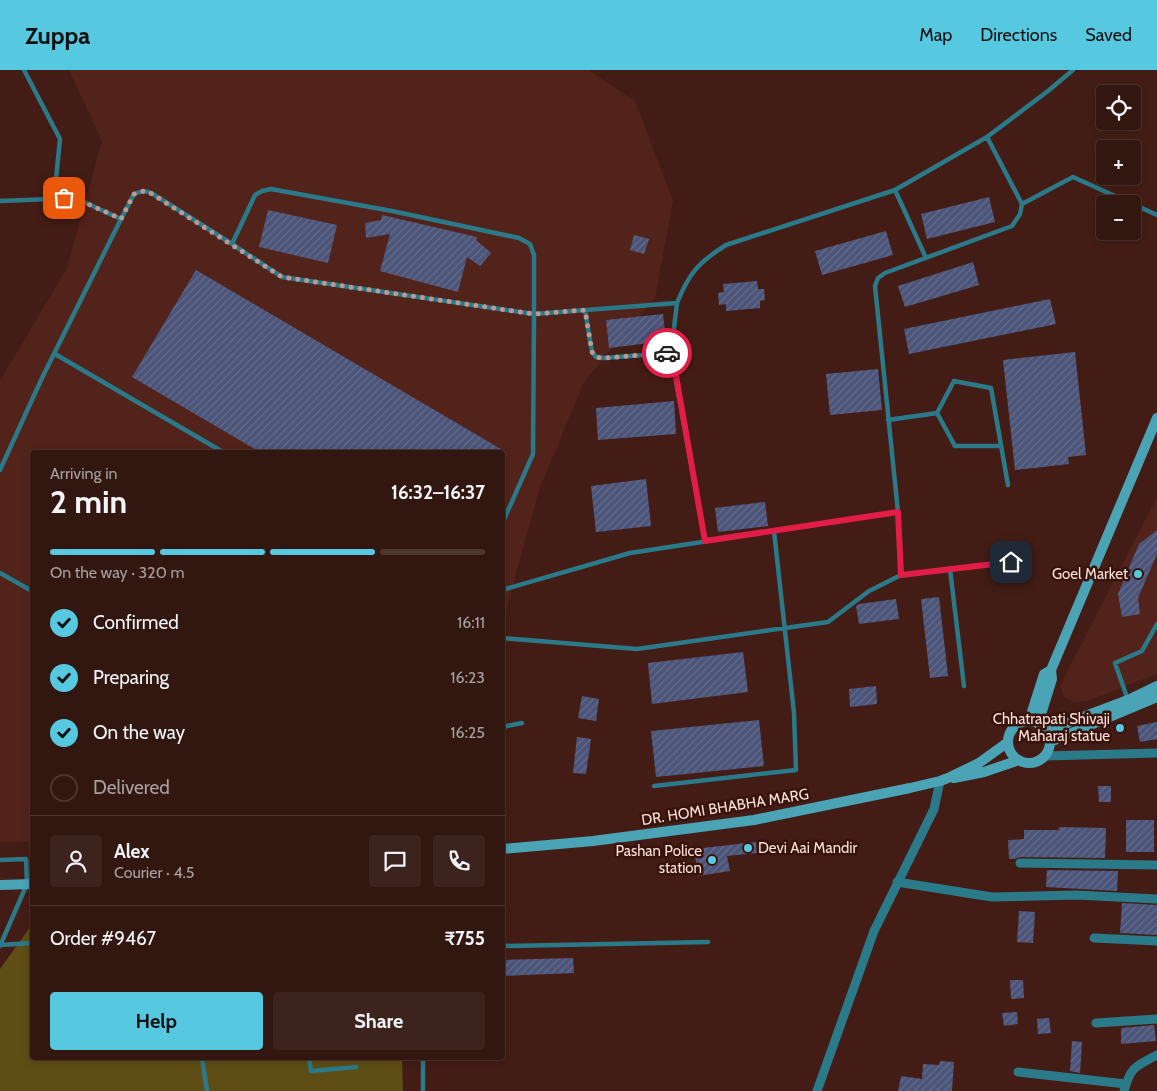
<!DOCTYPE html>
<html lang="en">
<head>
<meta charset="utf-8">
<style>
	:root { --surface:#321610; --page:#3d231e; --text:#f1f3f6; --muted:#a89f9f; --line:#4d3530; --accent:#56c9e0 }
	body { margin:0; font-family:Cabin,sans-serif; background:var(--page); color:var(--text); height:100vh; display:flex; flex-direction:column; font-size:19px; white-space:nowrap }
	* { box-sizing:border-box; margin:0 }
	p { font-size:16px; color:var(--muted) }
	.icon { flex:none; width:28px; height:28px; fill:none; stroke:currentColor; stroke-width:2; stroke-linecap:round; stroke-linejoin:round }
	.map { position:relative; flex:1; overflow:hidden }
	.side { position:absolute; left:30px; top:380px; width:475px; height:610px; display:flex; flex-direction:column; background:var(--surface); border-radius:5px; box-shadow:0 2px 8px #0003,0 0 0 1px var(--line) }
	.side>* { flex:none }
	.tools { position:absolute; left:1096px; top:15px; display:grid; gap:10px }
	.tools a { display:grid; place-items:center; width:45px; height:45px; border-radius:5px; background:var(--surface); box-shadow:0 2px 8px #0003,0 0 0 1px var(--line); font-size:25px }
	.pin { position:absolute; display:grid; place-items:center; width:42px; height:42px; color:#fff; margin:-21px; border-radius:10px; box-shadow:0 2px 8px #0006 }
	.courier { position:absolute; display:grid; place-items:center; width:50px; height:50px; margin:-25px; border:4px solid #e11d48; border-radius:50%; background:#fff; color:#222; box-shadow:0 1px 6px #0007 }
	.headline em { font-style:normal; font-weight:700 }
	.headline div { display:flex; flex-direction:column-reverse }
	.headline { display:flex; align-items:center; justify-content:space-between; height:85px; padding:0 20px }
	h1 { font-size:32px; font-weight:700; line-height:38px }
	.bar { display:grid; grid-template-columns:repeat(4,1fr); gap:8px 5px; align-content:center; height:60px; padding:0 20px }
	.bar i { height:6px; border-radius:4px; background:var(--line) }
	.bar .current { background:var(--accent) }
	.bar p { grid-column:span 4 }
	.line { display:flex; align-items:center; gap:12px; padding:0 20px; border-top:1px solid var(--line) }
	.line div { flex:1 }
	.round { display:grid; place-items:center; flex:none; width:52px; height:52px; border-radius:5px; background:var(--page) }
	ol { padding:0 20px; list-style:none }
	li { display:flex; align-items:center; gap:15px; height:55px }
	li p { margin-inline-start:auto }
	li .icon { padding:5px; border-radius:50%; background:var(--accent); color:#111; stroke-width:4 }
	li:last-child { color:var(--muted) }
	li i { width:28px; height:28px; border:2px solid var(--line); border-radius:50% }
	.button { display:flex; gap:10px; margin-top:auto; padding:10px 20px }
	.button a { flex:1; height:58px; border-radius:5px; background:var(--accent); color:#111; font-size:20px; font-weight:700; line-height:58px; text-align:center }
	.button a+a { background:var(--page); color:var(--text) }
	header { display:flex; align-items:center; gap:30px; box-sizing:border-box; height:70px; padding:0 25px; background:var(--accent); color:#111 }
	header strong { font-size:24px }
	nav { display:flex; gap:28px; margin-inline-start:auto; font-size:18px }
	.map>svg:first-child { display:block }
	.built { fill:#52231a }
	.green { fill:#5e4e15 }
	.building { fill:url(#building-hatch) }
	.lines { fill:none; stroke-linecap:round; stroke-linejoin:round }
	.service { stroke:#2b7a8a; stroke-width:4.5 }
	.minor { stroke:#2b7a8a; stroke-width:9 }
	.secondary { stroke:#4aa4b6; stroke-width:10 }
	.done { stroke:#b99a94; stroke-width:5; stroke-dasharray:0 9 }
	.route { stroke:#e11d48; stroke-width:6 }
	.poi-dot { fill:#56c9e0; stroke:#38130c; stroke-width:2 }
	.labels { text-anchor:middle; dominant-baseline:central; stroke-width:5; stroke-linejoin:round; paint-order:stroke }
	.poi-label { font-size:15px; fill:#f9ded8; stroke:#38130c; text-anchor:end }
	.street-label { font-size:15px; fill:#f9ded8; stroke:#38130c }
</style>
</head>
<body>
<header>
<strong>Zuppa</strong>
<nav><a>Map</a><a>Directions</a><a>Saved</a></nav>
</header>
<div class="map">
<svg width="1157" height="1021" viewBox="0 0 1157 1021">
	<defs>
		<pattern id="building-hatch" width="6" height="6" patternUnits="userSpaceOnUse" patternTransform="scale(1.25)"><rect width="6" height="6" fill="#4b5479"/><path d="M-1 1l2-2M0 6l6-6M5 7l2-2" fill="none" stroke="#666c8b"/></pattern>
	</defs>
	<rect width="100%" height="100%" fill="#431d15"/>
	<path class="built" d="M 69,0 L 588,0 L 635,31 L 673,131 L 655,228 L 584,312 L 539,420 L 503,552 L 502,382 L 32,382 L 32,771 L 0,772 L 0,311 L 67,198 L 102,71 Z
		M 1157,427 L 1157,604 L 1087,631 L 1074,632 L 1065,628 L 1060,616 Z"/>
	<path class="green" d="M 31,856 L 32,856 L 32,988 L 402,988 L 403,1021 L 0,1021 L 0,899 Z"/>
	<path class="building" d="M 989,127 L 995,152 L 927,169 L 921,144 Z
		M 268,140 L 337,155 L 328,193 L 259,177 Z
		M 382,145 L 477,167 L 476,170 L 491,183 L 480,196 L 467,187 L 458,222 L 380,201 L 390,164 L 366,168 L 365,153 L 381,150 Z
		M 886,161 L 893,185 L 822,205 L 815,181 Z
		M 634,165 L 649,169 L 644,184 L 630,180 Z
		M 973,192 L 979,215 L 905,237 L 898,216 Z
		M 196,200 L 506,382 L 260,382 L 132,307 Z
		M 757,211 L 758,219 L 764,219 L 765,230 L 760,231 L 760,238 L 726,241 L 726,234 L 719,235 L 718,223 L 724,222 L 723,214 Z
		M 1050,229 L 1056,254 L 909,284 L 904,259 Z
		M 663,244 L 666,271 L 609,278 L 606,250 Z
		M 1075,282 L 1086,385 L 1068,387 L 1069,394 L 1015,400 L 1003,290 Z
		M 878,299 L 882,340 L 830,345 L 826,304 Z
		M 674,331 L 676,364 L 598,370 L 596,338 Z
		M 646,409 L 651,456 L 596,462 L 591,416 Z
		M 765,432 L 768,456 L 718,462 L 715,438 Z
		M 1157,460 L 1157,484 L 1138,528 L 1140,544 L 1122,547 L 1118,524 L 1139,474 Z
		M 939,527 L 948,606 L 930,608 L 921,529 Z
		M 896,529 L 899,549 L 859,554 L 856,536 L 859,534 Z
		M 743,582 L 748,622 L 652,634 L 648,593 Z
		M 876,616 L 877,634 L 850,637 L 849,619 Z
		M 582,626 L 599,629 L 596,651 L 578,648 Z
		M 759,650 L 764,696 L 656,707 L 651,661 Z
		M 1157,652 L 1157,669 L 1140,672 L 1137,656 Z
		M 577,667 L 591,669 L 586,704 L 573,703 Z
		M 1098,716 L 1111,716 L 1111,732 L 1099,732 Z
		M 1126,750 L 1154,750 L 1154,782 L 1126,782 Z
		M 1059,757 L 1106,758 L 1105,788 L 1020,787 L 1015,789 L 1009,789 L 1008,770 L 1024,769 L 1024,760 L 1059,760 Z
		M 756,772 L 757,783 L 727,786 L 730,801 L 698,806 L 694,779 Z
		M 1047,800 L 1118,801 L 1117,821 L 1046,817 Z
		M 1122,833 L 1157,835 L 1157,865 L 1120,863 Z
		M 1019,841 L 1035,842 L 1033,873 L 1017,872 Z
		M 573,888 L 574,903 L 502,906 L 502,890 Z
		M 1010,910 L 1023,910 L 1024,928 L 1011,929 Z
		M 1017,942 L 1018,954 L 1004,956 L 1002,943 Z
		M 1049,948 L 1051,963 L 1038,964 L 1037,949 Z
		M 1154,955 L 1156,971 L 1121,974 L 1121,958 Z
		M 1072,971 L 1082,972 L 1080,1003 L 1070,1001 Z
		M 940,991 L 954,992 L 952,1021 L 898,1021 L 901,1006 L 922,1009 L 923,994 L 939,995 Z"/>
	<g class="lines">
		<path class="service" d="M 24,0 L 60,69 L 54,129
			M 895,120 L 926,188
			M 0,131 L 75,128 L 121,149
			M 1022,134 L 1073,107 L 1157,145
			M 677,233 L 671,283 L 705,471
			M 585,240 L 592,282 L 596,287 L 604,288 L 671,283
			M 55,284 L 223,382
			M 937,343 L 955,376 L 1001,376
			M 888,350 L 937,343 L 954,311 L 991,318 L 1008,415
			M 0,400 L 42,308 L 121,149 L 134,124 C 141,121 146,120 153,124 L 232,174 L 255,125 L 262,121 L 271,119 L 392,141 L 519,168 L 530,174 L 534,185 L 534,244 L 282,207 L 232,174
			M 898,442 L 875,216 L 878,208 L 885,203 L 1012,156 L 1020,144 L 1022,134 L 987,67
			M 502,454 L 533,384 L 534,244 L 677,233 C 689,203 699,192 726,175 L 895,120 L 987,67 L 1048,21 L 1073,0
			M 950,499 L 964,616
			M 0,503 L 32,521
			M 502,520 L 630,483 L 898,442 L 901,505
			M 502,568 L 637,579 L 828,552 L 869,521 L 901,505 L 1011,492
			M 1128,630 L 1115,593 L 1142,581 L 1157,554
			M 502,657 L 522,653
			M 654,716 L 796,700 L 794,643 L 774,461
			M 0,790 L 26,789 L 27,814 L 0,876
			M 0,875 L 32,873
			M 502,876 L 708,872
			M 202,988 L 207,1021
			M 309,988 L 311,1001 L 356,997
			M 423,1021 L 423,988"/>
		<path class="minor" d="M 1045,686 L 1157,683
			M 1020,793 L 1157,795
			M 897,812 L 992,827 L 1077,825 L 1157,829
			M 1094,868 L 1157,871
			M 1096,953 L 1157,949
			M 1018,1002 L 1126,1014
			M 817,1021 L 874,861 L 934,739 L 940,711
			M 1124,1021 C 1131,996 1135,997 1157,985"/>
		<path class="secondary" d="M 1029,651 L 1044,604 L 1051,600
			M1008 672a21 21 0 1 1 42 0a21 21 0 1 1-42 0Z
			M 1038,654 L 1052,609 L 1051,600 L 1157,348
			M 1046,661 L 1128,630 L 1157,616
			M 1050,672 L 1157,627
			M 954,708 L 984,702 L 1019,690
			M 502,779 L 593,771 L 754,750 L 910,718 L 940,711 L 948,708 L 979,693 L 1008,672
			M 0,815 L 32,814"/>
	</g>
	<g class="lines">
		<path class="done" d="M 64,128 L 75,128 L 121,149 L 134,124 L 144,121 L 149,122 L 282,207 L 534,244 L 585,240 L 592,282 L 596,287 L 604,288 L 667,283"/>
		<path class="route" d="M 667,283 L 672,283 L 705,471 L 898,442 L 901,505 L 1011,492"/>
	</g>
	<g class="poi-dot">
		<circle cx="1138" cy="504" r="5"/>
		<circle cx="1120" cy="658" r="5"/>
		<circle cx="748" cy="778" r="5"/>
		<circle cx="712" cy="790" r="5"/>
	</g>
	<g class="labels">
		<g class="poi-label">
			<text x="1128" y="504">Goel Market</text>
			<text x="1110" y="649">Chhatrapati Shivaji<tspan x="1110" dy="17">Maharaj statue</tspan></text>
			<text x="758" y="778" text-anchor="start">Devi Aai Mandir</text>
			<text x="702" y="781">Pashan Police<tspan x="702" dy="17">station</tspan></text>
		</g>
		<g class="street-label">
			<text transform="translate(725 737) rotate(-9)">DR. HOMI BHABHA MARG</text>
		</g>
	</g>
</svg>
<div class="tools">
<a><svg class="icon" aria-label="locate" viewBox="0 0 24 24"><circle cx="12" cy="12" r="6"/><path d="M12 2v4M12 18v4M2 12h4M18 12h4"/></svg></a>
<a>+</a>
<a>−</a>
</div>
<div class="pin" style="left:64px;top:128px;background:#ea580c"><svg class="icon" aria-label="bag" viewBox="0 0 24 24"><path d="M5 8h14l-1 12H6zM9 8a3 3 0 0 1 6 0"/></svg></div>
<div class="pin" style="left:1011px;top:492px;background:#1f2937"><svg class="icon" aria-label="home" viewBox="0 0 24 24"><path d="M3 11l9-7 9 7M6 9v11h12V9"/></svg></div>
<div class="courier" style="left:667px;top:283px"><svg class="icon" aria-label="car" viewBox="0 0 24 24"><path d="M5 17H2v-5l4-1 3-4h7l3 4 3 1v5h-3M9 17h6M6 11h13"/><circle cx="7" cy="17" r="2"/><circle cx="17" cy="17" r="2"/></svg></div>
<section class="side">
<div class="headline"><div><h1>2 min</h1><p>Arriving in</p></div><em>16:32–16:37</em></div>
<div class="bar"><i class="current"></i><i class="current"></i><i class="current"></i><i></i><p>On the way · 320 m</p></div>
<ol>
<li><svg class="icon" aria-label="check" viewBox="0 0 24 24"><path d="M5 12l5 5 9-10"/></svg>Confirmed<p>16:11</p></li>
<li><svg class="icon" aria-label="check" viewBox="0 0 24 24"><path d="M5 12l5 5 9-10"/></svg>Preparing<p>16:23</p></li>
<li><svg class="icon" aria-label="check" viewBox="0 0 24 24"><path d="M5 12l5 5 9-10"/></svg>On the way<p>16:25</p></li>
<li><i></i>Delivered</li>
</ol>
<div class="line" style="height:90px"><a class="round"><svg class="icon" aria-label="person" viewBox="0 0 24 24"><circle cx="12" cy="8" r="4"/><path d="M4 21q1-7 8-7t8 7"/></svg></a><div><b>Alex</b><p>Courier · 4.5</p></div><a class="round"><svg class="icon" aria-label="chat" viewBox="0 0 24 24"><path d="M4 5h16v11H9l-5 4z"/></svg></a><a class="round"><svg class="icon" aria-label="phone" viewBox="0 0 24 24"><path d="M5 4h4l2 5-3 2q2 4 5 5l2-3 5 2v4C11 20 4 13 5 4z"/></svg></a></div>
<div class="line" style="height:65px"><div>Order #9467</div><b>₹755</b></div>
<div class="button"><a>Help</a><a>Share</a></div>
</section>
</div>
</body>
</html>
